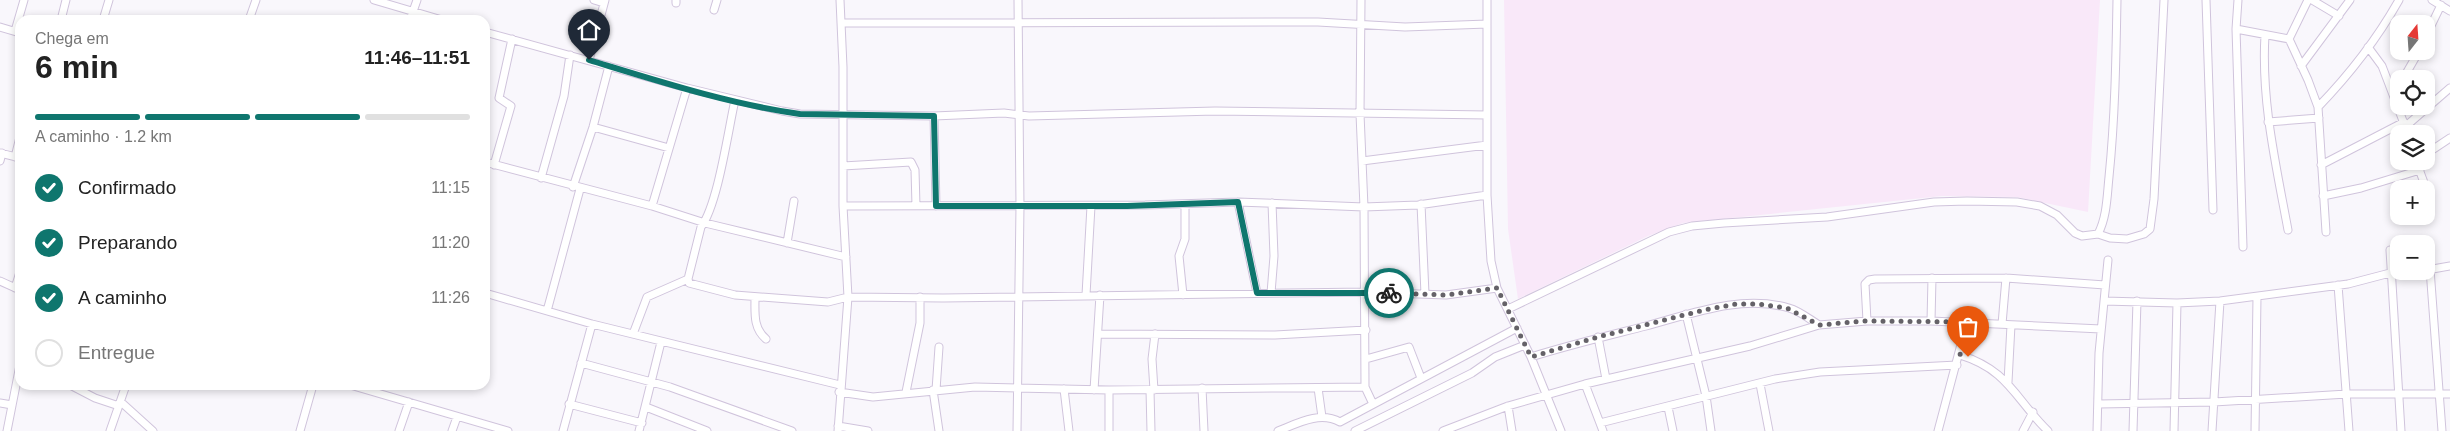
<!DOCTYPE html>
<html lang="pt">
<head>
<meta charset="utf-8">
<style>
	:root { --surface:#fff; --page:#f2f2f2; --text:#222; --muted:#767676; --line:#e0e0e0; --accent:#0f766e }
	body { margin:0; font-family:Arial,sans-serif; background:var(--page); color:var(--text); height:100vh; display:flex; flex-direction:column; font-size:19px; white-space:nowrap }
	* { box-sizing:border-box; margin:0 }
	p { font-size:16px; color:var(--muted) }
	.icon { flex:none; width:28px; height:28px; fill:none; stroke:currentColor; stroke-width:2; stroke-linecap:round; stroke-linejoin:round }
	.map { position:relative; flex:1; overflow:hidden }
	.drawer { position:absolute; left:15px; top:15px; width:475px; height:375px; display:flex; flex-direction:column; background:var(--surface); border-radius:15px; box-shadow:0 2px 8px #0003 }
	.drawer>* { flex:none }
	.needle { width:32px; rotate:17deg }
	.buttons { position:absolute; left:2390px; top:15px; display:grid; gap:10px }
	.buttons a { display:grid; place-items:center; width:45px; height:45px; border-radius:10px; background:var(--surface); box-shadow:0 2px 8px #0003; font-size:25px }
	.pin { position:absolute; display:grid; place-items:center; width:42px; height:42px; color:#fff; margin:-51px -21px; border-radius:50% 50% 50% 0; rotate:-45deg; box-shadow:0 0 5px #0007 }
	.pin .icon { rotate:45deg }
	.courier { position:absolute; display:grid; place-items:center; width:50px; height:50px; margin:-25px; border:4px solid #0f766e; border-radius:50%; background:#fff; color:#222; box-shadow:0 1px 6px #0007 }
	.overview em { font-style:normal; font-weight:700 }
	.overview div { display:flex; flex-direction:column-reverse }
	.overview { display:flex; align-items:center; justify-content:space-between; height:85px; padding:0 20px }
	h1 { font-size:32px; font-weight:700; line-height:38px }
	.bar { display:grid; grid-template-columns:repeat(4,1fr); gap:8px 5px; align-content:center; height:60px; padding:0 20px }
	.bar i { height:6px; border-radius:4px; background:var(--line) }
	.bar .active { background:var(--accent) }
	.bar p { grid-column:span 4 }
	ol { padding:0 20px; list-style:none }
	li { display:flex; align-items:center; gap:15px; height:55px }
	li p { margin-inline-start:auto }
	li .icon { padding:5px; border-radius:50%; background:var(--accent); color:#fff; stroke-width:4 }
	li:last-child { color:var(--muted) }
	li i { width:28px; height:28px; border:2px solid var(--line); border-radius:50% }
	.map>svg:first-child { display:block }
	.industrial { fill:#f9e8f9 }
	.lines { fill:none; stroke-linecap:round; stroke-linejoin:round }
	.minor-casing { stroke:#d0c4dc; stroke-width:9 }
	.minor { stroke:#fff; stroke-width:7 }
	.done { stroke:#656268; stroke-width:5; stroke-dasharray:0 9 }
	.route { stroke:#0f766e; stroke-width:6 }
</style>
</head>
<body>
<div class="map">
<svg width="2450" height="431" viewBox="0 0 2450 431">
	<rect width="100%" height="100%" fill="#f9f7fc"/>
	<path class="industrial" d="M 1504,0 L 2100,0 L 2088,212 L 2017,197 L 1942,196 L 1683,223 L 1648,236 L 1518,299 L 1508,229 Z"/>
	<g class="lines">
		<g class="minor-casing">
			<path id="minor" d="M 374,0 L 442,20
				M 594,0 L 604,3
				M 1361,0 L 1360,114 L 1364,207 L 1365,387
				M 1487,0 L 1487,195 L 1491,261 L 1497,288 L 1531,357 L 1561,431
				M 2206,0 L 2213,210
				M 2238,0 L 2236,29 L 2243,247
				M 2308,0 L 2289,39 L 2308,80 L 2318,107
				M 2312,0 L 2339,16
				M 2432,0 L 2450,11
				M 676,3 L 676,0
				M 714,10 L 717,0
				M 61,20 L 66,0
				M 103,20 L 109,0
				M 249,20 L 256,0
				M 410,20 L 417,0
				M 842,23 L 1318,22 L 1405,27 L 1487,24
				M 0,27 L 20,33
				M 2236,29 L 2289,39
				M 15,31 L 24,0
				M 485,32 L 687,88 L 782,111 L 800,114 L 934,116 L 1004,113 L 1029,116 L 1215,111 L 1487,115
				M 2265,35 C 2261,101 2276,165 2288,230
				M 2426,36 L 2441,5
				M 2368,47 L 2382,66 L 2408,134
				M 589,60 L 605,0
				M 2301,66 L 2350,0
				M 2403,79 L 2419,51
				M 2392,90 L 2399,83
				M 934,116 L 936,206
				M 2268,122 L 2319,118
				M 2406,126 L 2450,88
				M 593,127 L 669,148
				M 0,153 L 20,158
				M 2426,154 L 2450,138
				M 15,157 L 20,137
				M 0,161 L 2,153
				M 1362,161 L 1487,145
				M 2416,161 L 2426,188
				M 485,162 L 652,206 L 705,223 L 846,257
				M 494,165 L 511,106 L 499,98 L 512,39
				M 2321,165 L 2404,122
				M 843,166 L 911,162 L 915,170 L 916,206
				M 541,178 L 564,96 L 570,55
				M 573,187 L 593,127 L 609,66
				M 2323,196 L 2361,188 L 2420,170
				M 1238,202 L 1257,293
				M 1421,204 L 1425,294
				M 652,206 L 687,88
				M 843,206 L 1145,205 L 1238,202 L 1364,207 L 1418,205 L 1487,195
				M 2326,232 L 2318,107 C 2349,75 2377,39 2399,0
				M 2098,234 C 2107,217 2107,196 2109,177 C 2115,118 2116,59 2117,0
				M 787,243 L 794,201
				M 2390,250 L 2401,431
				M 2430,269 L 2442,431
				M 2427,270 L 2450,266
				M 688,279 L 689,283 L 735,295 L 828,302 L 848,297 L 943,298 L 1365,292 L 1446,295 L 1497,288
				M 0,281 L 20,290
				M 2338,285 L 2349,431
				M 15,288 L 20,272
				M 485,293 L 592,324 L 840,385
				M 1271,293 L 1274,256 L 1272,203
				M 1086,295 L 1091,206
				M 1183,295 L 1179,256 L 1185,239 L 1185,204
				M 755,297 C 755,313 753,328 766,339
				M 2104,301 L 2177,303 L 2220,301 L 2348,284 L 2390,273 L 2408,271
				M 1508,309 L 1669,232 L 1692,226 L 1724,223 L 1827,217 L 1934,202 L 1967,201 L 2017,202 L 2040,206 L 2057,215 L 2075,233 L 2082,236 L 2098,234 L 2110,238 L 2127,239 L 2144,234 L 2150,229 L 2154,199 L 2164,0
				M 547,311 L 580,189
				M 1686,314 L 1706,396 L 1711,431
				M 1867,321 L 1865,284 L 1869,280 L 1875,279 L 2006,278 L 2105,285
				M 1931,321 L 1932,278
				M 2002,324 L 2006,278
				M 633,334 L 647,297 L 688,279 L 701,227 C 718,204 728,131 735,100
				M 1098,334 L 1275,335 L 1366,330
				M 1598,337 L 1606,379
				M 1960,355 C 2009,370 2015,399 2048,431
				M 1531,357 C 1569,345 1607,336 1646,326 C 1691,314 1741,294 1789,308 C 1800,311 1809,319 1819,325
				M 1366,359 L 1409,347 L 1421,378
				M 581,363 L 670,387 L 792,431
				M 2008,382 L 2011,325
				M 1585,384 L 1603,431
				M 1760,384 L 1769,431
				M 70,385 L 95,398 L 119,406
				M 350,385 L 508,431
				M 1202,388 L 1204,431
				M 1318,388 L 1322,417
				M 1064,389 L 1069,431
				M 933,390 L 939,431
				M 936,390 L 939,347
				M 1094,390 L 1100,295
				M 1109,390 L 1109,431
				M 1150,390 L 1151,431
				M 1154,390 L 1152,359 L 1155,334
				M 839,392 L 873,397 L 975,387 L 1109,390 L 1365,387 L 1373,404
				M 906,392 L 920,323 L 920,297
				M 121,402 L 153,431
				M 0,403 L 12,405
				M 569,404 L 642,423
				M 2099,404 L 2214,402 L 2347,394 L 2450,394
				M 1508,406 L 1512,431
				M 646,407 L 707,431
				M 1668,407 L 1673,431
				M 1600,423 L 1775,379 L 1820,372 L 1957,365
				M 838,426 L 868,431
				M 7,431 L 20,365
				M 110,431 L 126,385
				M 300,431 L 313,385
				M 399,431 L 409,402
				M 452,431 L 457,417
				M 563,431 L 592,324
				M 639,431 L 661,342
				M 838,431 L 848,297 L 843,206 L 843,67 L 840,0
				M 1017,431 L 1020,206 L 1018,0
				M 1278,431 C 1298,423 1320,411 1340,422 L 1517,328
				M 1355,431 L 1472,373 L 1495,357 L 1525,345
				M 1443,431 L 1508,406 L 1585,384 L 1750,346 L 1819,325 L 1867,321 L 1931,321 L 2101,329
				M 1938,431 L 1967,322
				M 2023,431 L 2033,412
				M 2097,431 L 2099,353 L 2108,260
				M 2133,431 L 2137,301
				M 2174,431 L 2177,303
				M 2212,431 L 2220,301
				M 2255,431 L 2257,297"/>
		</g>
		<use href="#minor" class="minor"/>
	</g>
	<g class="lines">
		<path class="done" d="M 1389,293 L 1446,295 L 1497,288 L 1531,357 L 1598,337 L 1704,310 L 1736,304 L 1758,304 L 1787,308 L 1819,325 L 1866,321 L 1967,322 L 1960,355 L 1968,357"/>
		<path class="route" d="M 589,60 C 658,81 729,104 800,114 L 934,116 L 936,206 L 1127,206 L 1238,202 L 1257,293 L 1389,293"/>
	</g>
</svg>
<div class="buttons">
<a><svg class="needle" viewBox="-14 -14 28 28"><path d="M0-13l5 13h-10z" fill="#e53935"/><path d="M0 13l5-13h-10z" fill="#767676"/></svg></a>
<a><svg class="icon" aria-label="locate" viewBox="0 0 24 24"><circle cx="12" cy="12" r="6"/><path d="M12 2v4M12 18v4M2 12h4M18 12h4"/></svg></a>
<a><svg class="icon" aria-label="layers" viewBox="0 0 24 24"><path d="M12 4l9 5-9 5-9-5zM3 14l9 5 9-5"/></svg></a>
<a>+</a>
<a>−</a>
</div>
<div class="pin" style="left:1968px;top:357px;background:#ea580c"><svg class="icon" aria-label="bag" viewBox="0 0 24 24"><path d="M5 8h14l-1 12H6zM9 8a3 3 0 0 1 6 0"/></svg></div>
<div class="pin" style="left:589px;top:60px;background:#1f2937"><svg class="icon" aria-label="home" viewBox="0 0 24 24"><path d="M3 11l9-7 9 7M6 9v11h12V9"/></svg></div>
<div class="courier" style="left:1389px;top:293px"><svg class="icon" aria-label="bike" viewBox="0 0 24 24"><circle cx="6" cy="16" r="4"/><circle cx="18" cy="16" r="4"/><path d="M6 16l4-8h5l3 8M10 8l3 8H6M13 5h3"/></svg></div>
<section class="drawer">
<div class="overview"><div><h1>6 min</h1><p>Chega em</p></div><em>11:46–11:51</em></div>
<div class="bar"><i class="active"></i><i class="active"></i><i class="active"></i><i></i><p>A caminho · 1.2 km</p></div>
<ol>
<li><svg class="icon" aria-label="check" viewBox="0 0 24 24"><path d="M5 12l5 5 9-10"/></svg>Confirmado<p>11:15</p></li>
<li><svg class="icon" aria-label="check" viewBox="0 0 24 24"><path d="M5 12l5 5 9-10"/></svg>Preparando<p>11:20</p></li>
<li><svg class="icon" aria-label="check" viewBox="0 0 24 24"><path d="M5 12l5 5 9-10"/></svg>A caminho<p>11:26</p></li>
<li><i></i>Entregue</li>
</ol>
</section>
</div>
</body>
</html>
